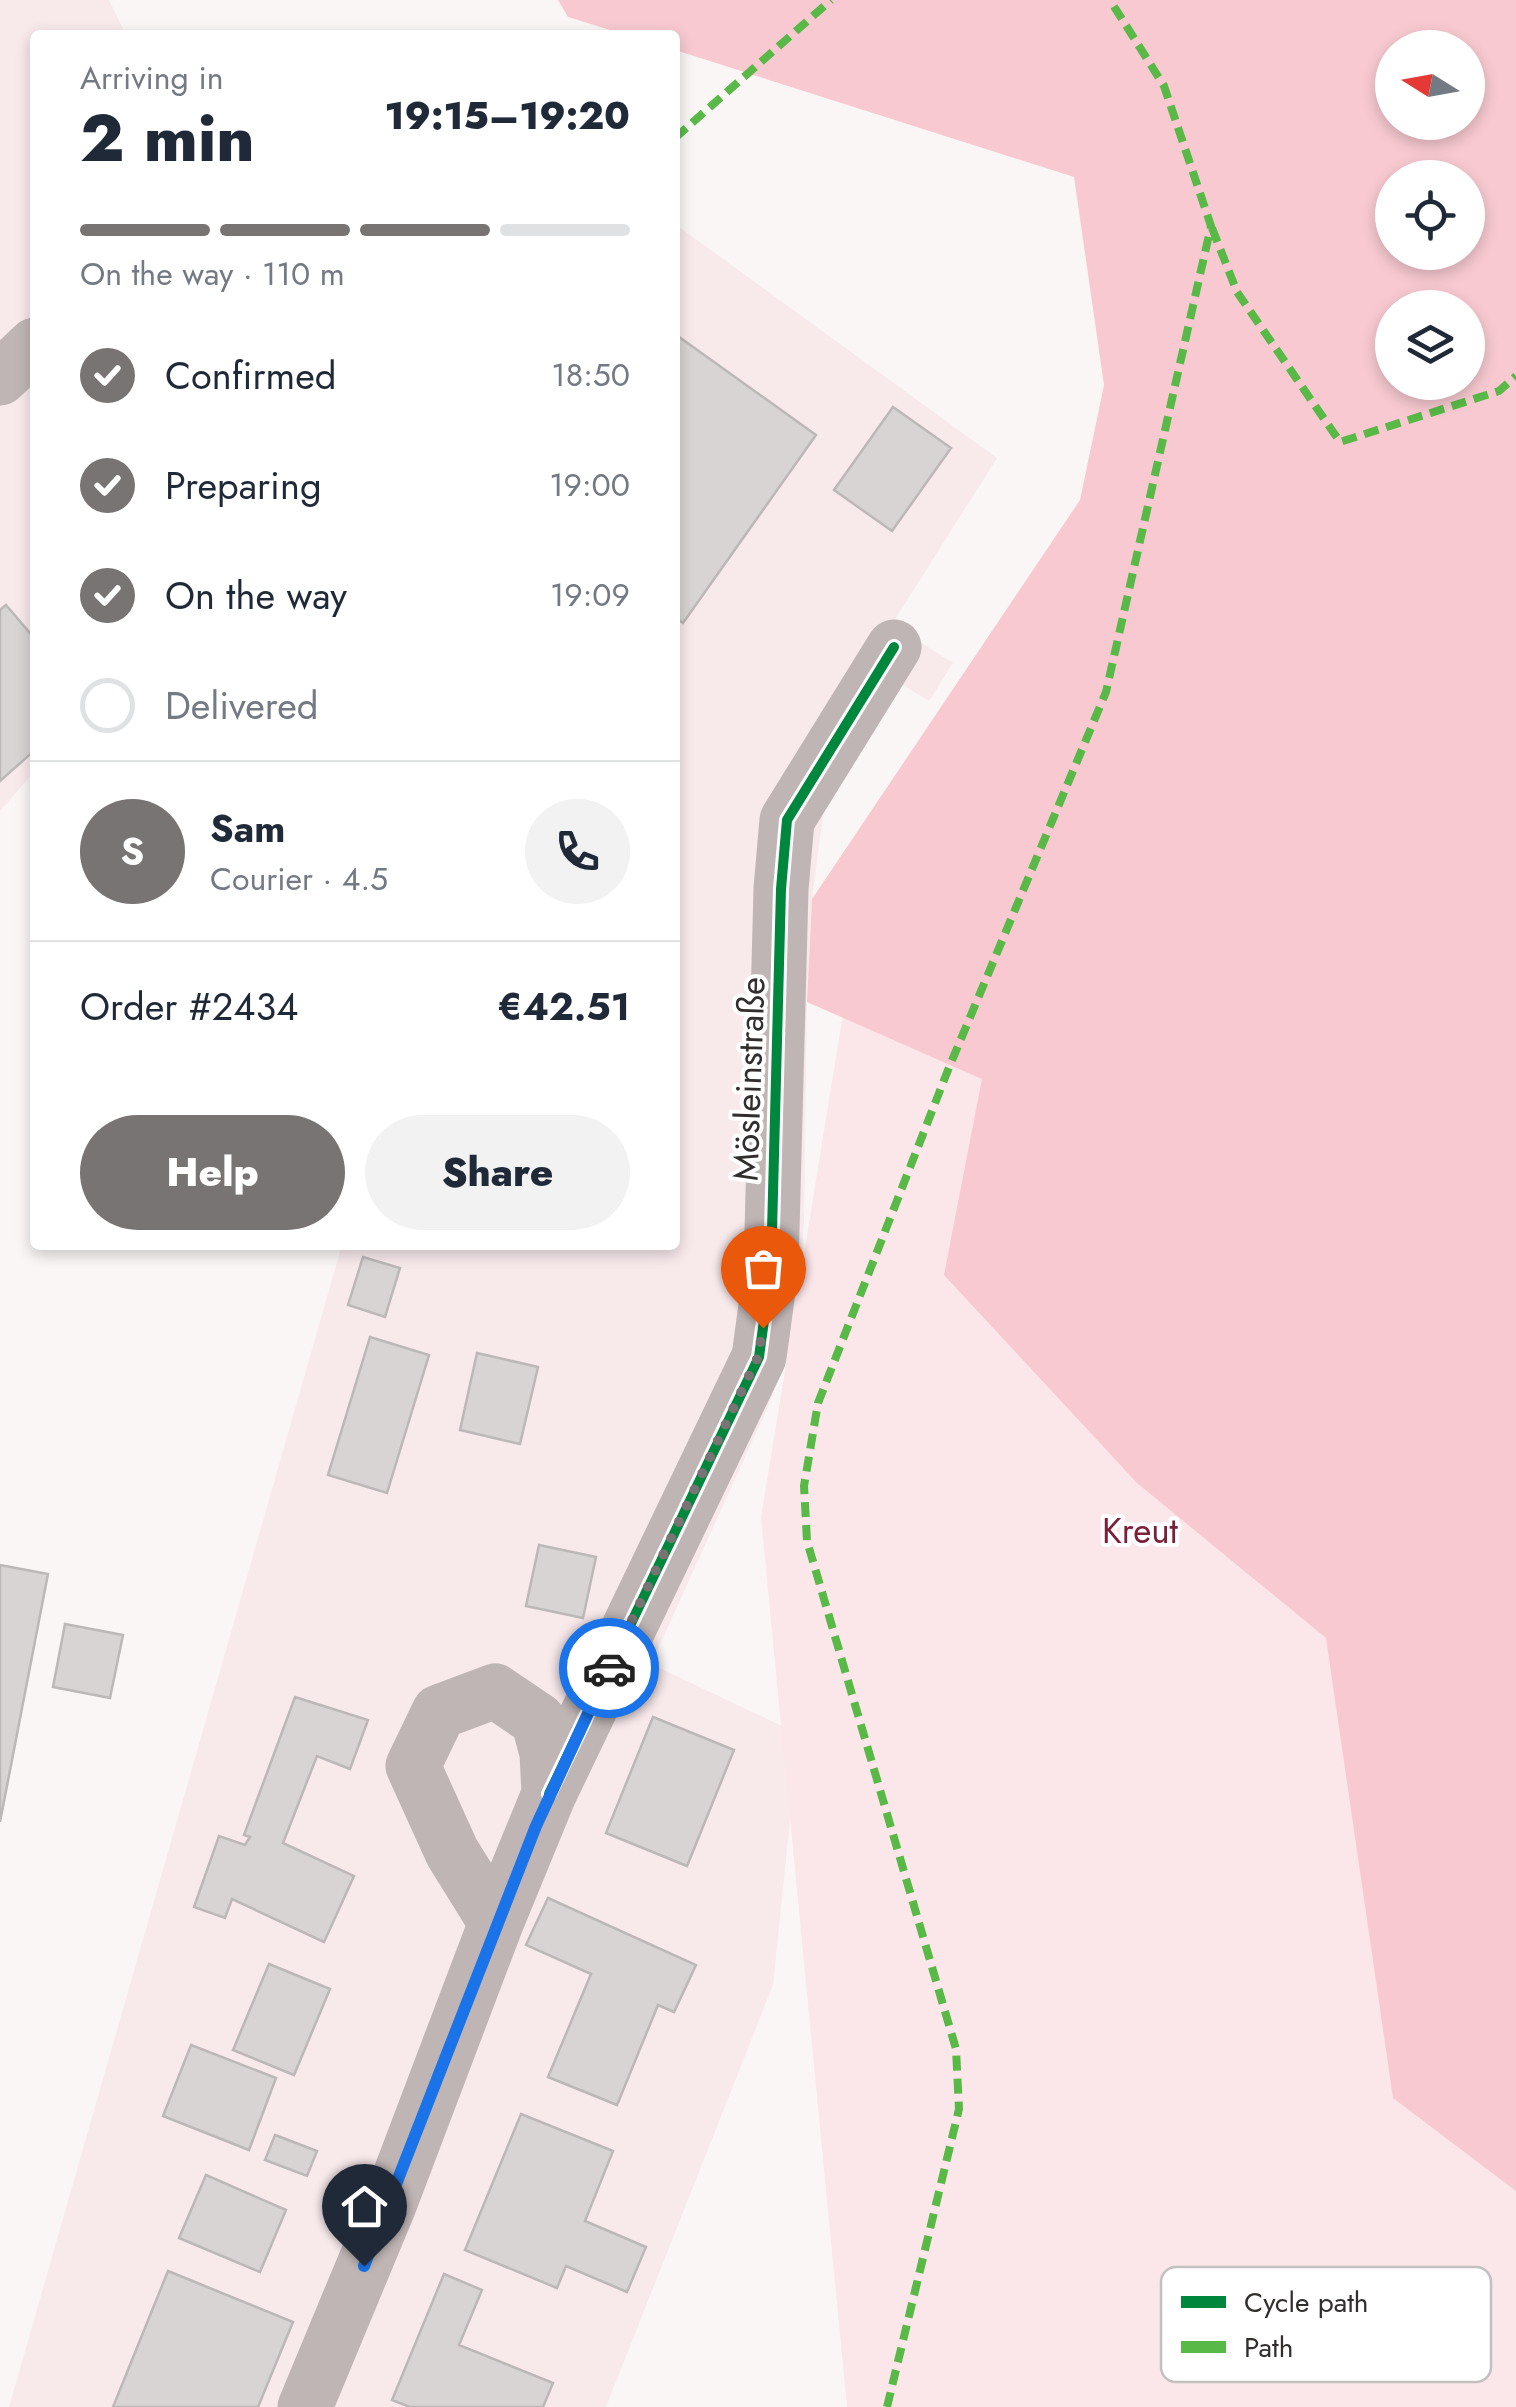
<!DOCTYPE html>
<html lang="en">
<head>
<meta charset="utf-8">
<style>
	:root { --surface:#fff; --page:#f2f2f3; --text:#1f2937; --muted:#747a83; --line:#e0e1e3; --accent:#797474 }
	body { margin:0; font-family:Jost,sans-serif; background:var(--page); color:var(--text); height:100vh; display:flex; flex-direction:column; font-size:38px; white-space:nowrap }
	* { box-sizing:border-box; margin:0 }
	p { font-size:32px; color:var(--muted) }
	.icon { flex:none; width:55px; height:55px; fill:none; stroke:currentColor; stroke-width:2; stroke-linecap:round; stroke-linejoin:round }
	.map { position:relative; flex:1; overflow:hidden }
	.sheet { position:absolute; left:30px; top:30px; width:650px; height:1220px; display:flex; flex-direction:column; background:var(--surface); border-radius:10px; box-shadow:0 5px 15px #0003 }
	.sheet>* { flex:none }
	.needle { width:65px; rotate:281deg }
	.fabs { position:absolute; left:1375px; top:30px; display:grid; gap:20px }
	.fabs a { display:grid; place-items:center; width:110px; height:110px; border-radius:50%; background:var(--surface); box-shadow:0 5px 15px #0003; font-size:50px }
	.pin { position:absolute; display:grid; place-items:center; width:85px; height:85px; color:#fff; margin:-102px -42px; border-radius:50% 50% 50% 0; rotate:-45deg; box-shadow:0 0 10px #0007 }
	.pin .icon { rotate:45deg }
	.courier { position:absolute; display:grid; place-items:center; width:100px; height:100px; margin:-50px; border:8px solid #1a73e8; border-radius:50%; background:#fff; color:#222; box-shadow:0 2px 12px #0007 }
	.overview em { font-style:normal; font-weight:800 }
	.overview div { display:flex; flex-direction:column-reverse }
	.overview { display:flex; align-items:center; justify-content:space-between; height:170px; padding:0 50px }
	h1 { font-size:65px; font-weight:800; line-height:75px }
	.bar { display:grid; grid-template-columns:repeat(4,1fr); gap:15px 10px; align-content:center; height:120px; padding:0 50px }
	.bar i { height:12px; border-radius:8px; background:var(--line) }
	.bar .on { background:var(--accent) }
	.bar p { grid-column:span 4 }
	.line { display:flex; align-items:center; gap:25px; padding:0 50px; border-top:2px solid var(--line) }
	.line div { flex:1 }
	.round { display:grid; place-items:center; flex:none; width:105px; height:105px; border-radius:52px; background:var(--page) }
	ol { padding:0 50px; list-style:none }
	li { display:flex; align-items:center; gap:30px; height:110px }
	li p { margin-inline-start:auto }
	li .icon { padding:10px; border-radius:50%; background:var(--accent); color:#fff; stroke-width:4 }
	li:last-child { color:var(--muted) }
	li i { width:55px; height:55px; border:5px solid var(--line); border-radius:50% }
	.action { display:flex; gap:20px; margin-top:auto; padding:20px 50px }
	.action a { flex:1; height:115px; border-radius:60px; background:var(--accent); color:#fff; font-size:40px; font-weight:800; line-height:115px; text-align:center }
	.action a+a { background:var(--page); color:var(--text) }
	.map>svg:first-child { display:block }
	.built { fill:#f8e9eb }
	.green { fill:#fbe6e9; fill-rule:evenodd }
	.forest { fill:#f8c9d1; fill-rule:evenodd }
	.building { fill:#d9d4d4; stroke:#bcb8b8; stroke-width:2.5 }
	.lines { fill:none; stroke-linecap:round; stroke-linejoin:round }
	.minor { stroke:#c0b5b5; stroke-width:55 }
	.quiet { stroke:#58b947; stroke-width:8; stroke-dasharray:15 8; stroke-linecap:butt }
	.cycleway-casing { stroke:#fff; stroke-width:16 }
	.cycleway { stroke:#00873e; stroke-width:10 }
	.done { stroke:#797474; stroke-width:10; stroke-dasharray:0 18 }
	.route { stroke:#1a73e8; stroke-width:12 }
	.labels { text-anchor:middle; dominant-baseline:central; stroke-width:8; stroke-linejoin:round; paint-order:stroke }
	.street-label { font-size:35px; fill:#332e2e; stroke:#fff }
	.park-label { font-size:35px; fill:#7c203a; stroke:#fff }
	.key { fill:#fff; stroke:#c2c0c0; stroke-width:2.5 }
	.key-label { font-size:28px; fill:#332e2e }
</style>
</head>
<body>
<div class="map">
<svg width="1516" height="2407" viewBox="0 0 1516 2407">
	<rect width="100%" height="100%" fill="#fbf6f6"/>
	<path class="built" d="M 0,0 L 109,0 L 126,35 L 35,35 L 35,771 L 0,811 Z
		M 675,224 L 997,458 L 892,624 L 953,663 L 929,701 L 903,685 L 824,807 L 812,899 L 807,1002 L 804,1221 L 798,1326 L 767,1409 L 651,1664 L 799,1734 L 773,1985 L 606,2407 L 9,2407 L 342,1245 L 675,1245 Z"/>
	<path class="green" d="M 1516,0 L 1516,2407 L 847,2407 L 761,1518 L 846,996 L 1251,422 L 1042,57 ZM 1392,48 L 1468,48 L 1468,122 L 1392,122 ZM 1392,178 L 1468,178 L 1468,252 L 1392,252 ZM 1392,308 L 1468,308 L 1468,382 L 1392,382 Z"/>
	<path class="forest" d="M 558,0 L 1516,0 L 1516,2191 L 1393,2098 L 1326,1638 L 1137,1483 L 944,1275 L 982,1079 L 807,1002 L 812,899 L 1080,500 L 1104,385 L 1074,177 L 675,50 L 675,35 L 626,35 L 568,17 ZM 1392,48 L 1468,48 L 1468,122 L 1392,122 ZM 1392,178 L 1468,178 L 1468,252 L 1392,252 ZM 1392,308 L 1468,308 L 1468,382 L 1392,382 Z"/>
	<path class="building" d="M 675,334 L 816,435 L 683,623 L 675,617 Z
		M 893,407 L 951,448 L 892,531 L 834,490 Z
		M 6,605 L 35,639 L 35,750 L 0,781 L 0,610 Z
		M 363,1257 L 400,1268 L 385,1317 L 348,1305 Z
		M 370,1337 L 429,1355 L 387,1493 L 328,1475 Z
		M 477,1353 L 538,1367 L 520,1444 L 460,1430 Z
		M 539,1545 L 596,1557 L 583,1618 L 526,1606 Z
		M 0,1565 L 48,1574 L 0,1822 Z
		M 65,1624 L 123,1635 L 110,1698 L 53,1687 Z
		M 295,1697 L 368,1720 L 350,1769 L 317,1756 L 283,1843 L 354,1876 L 324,1942 L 232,1899 L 225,1918 L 194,1907 L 219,1836 L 245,1845 L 250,1837 L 244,1835 Z
		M 653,1717 L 734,1750 L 687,1866 L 606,1833 Z
		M 548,1898 L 696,1965 L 674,2012 L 658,2005 L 617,2105 L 548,2077 L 591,1974 L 526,1945 Z
		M 269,1964 L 330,1989 L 294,2075 L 233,2050 Z
		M 191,2045 L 276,2078 L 249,2150 L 163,2116 Z
		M 521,2114 L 613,2151 L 585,2221 L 646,2247 L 627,2292 L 566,2266 L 557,2288 L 465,2250 Z
		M 275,2135 L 317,2151 L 307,2176 L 265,2160 Z
		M 206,2175 L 286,2210 L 260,2272 L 179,2238 Z
		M 168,2271 L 293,2322 L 258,2407 L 113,2407 Z
		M 444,2274 L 482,2290 L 459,2345 L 553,2383 L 543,2407 L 410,2407 L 392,2400 Z"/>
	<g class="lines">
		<path class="minor" d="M 0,378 L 35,345
			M 549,1794 L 759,1357 L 771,1269 L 781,889 L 787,820 L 894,647
			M 305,2407 L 389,2205 L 496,1923 L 549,1794 L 547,1753 L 538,1720 L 495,1691 L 439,1712 L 413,1766 L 452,1852 L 496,1923"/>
		<path class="quiet" d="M 675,138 L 831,0
			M 1212,228 L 1237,292 L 1340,442 L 1499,391 L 1516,376
			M 887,2407 L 959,2109 L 956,2049 L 807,1541 L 804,1486 L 818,1403 L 948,1070 L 1106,692 L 1211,226 L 1164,86 L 1110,0"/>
		<g class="cycleway-casing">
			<path id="cycleway" d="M 549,1794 L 759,1357 L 771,1269 L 781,889 L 787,820 L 894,647"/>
		</g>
		<use href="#cycleway" class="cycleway"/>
	</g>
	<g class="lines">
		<path class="done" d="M 609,1668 L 758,1357 L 763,1328"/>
		<path class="route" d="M 364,2266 L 536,1826 L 609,1668"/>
	</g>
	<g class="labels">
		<g class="street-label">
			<text transform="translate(749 1079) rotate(-88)">Mösleinstraße</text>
		</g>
		<g class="park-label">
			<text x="1140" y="1531">Kreut</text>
		</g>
	</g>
	<rect x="1161" y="2267" width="330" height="115" rx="15" class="key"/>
	<rect x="1181" y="2296" width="45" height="12" fill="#00873e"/>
	<rect x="1181" y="2341" width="45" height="12" fill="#58b947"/>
	<g class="key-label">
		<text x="1244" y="2312">Cycle path</text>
		<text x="1244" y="2357">Path</text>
	</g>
</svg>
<div class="fabs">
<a><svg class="needle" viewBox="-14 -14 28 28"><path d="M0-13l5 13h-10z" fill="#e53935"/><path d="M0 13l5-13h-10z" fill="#747a83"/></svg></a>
<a><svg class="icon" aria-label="locate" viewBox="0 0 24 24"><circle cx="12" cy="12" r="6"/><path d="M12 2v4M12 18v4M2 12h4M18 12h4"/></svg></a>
<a><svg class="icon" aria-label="layers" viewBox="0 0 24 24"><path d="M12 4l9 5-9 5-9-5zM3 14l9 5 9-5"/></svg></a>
</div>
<div class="pin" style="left:763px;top:1328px;background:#ea580c"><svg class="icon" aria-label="bag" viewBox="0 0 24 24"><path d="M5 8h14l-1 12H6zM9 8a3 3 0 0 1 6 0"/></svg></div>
<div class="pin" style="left:364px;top:2266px;background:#1f2937"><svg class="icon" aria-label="home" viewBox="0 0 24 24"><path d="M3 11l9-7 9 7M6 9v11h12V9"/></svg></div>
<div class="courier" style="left:609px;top:1668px"><svg class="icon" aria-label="car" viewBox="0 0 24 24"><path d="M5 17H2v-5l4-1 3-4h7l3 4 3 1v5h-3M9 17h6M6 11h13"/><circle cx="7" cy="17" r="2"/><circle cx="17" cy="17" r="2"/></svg></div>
<section class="sheet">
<div class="overview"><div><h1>2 min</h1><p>Arriving in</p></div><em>19:15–19:20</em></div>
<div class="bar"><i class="on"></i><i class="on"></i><i class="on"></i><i></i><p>On the way · 110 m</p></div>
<ol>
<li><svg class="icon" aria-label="check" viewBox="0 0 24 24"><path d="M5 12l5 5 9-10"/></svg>Confirmed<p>18:50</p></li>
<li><svg class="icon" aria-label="check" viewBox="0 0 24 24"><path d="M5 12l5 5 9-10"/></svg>Preparing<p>19:00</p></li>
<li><svg class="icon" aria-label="check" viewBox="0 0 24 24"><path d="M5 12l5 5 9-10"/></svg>On the way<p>19:09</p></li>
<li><i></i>Delivered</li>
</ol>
<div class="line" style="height:180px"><b class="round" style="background:var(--accent);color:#fff">S</b><div><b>Sam</b><p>Courier · 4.5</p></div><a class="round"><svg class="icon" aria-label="phone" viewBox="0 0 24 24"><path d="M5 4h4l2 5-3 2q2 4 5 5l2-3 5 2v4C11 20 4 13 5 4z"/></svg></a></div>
<div class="line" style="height:130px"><div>Order #2434</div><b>€42.51</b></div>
<div class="action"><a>Help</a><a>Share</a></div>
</section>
</div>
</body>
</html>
